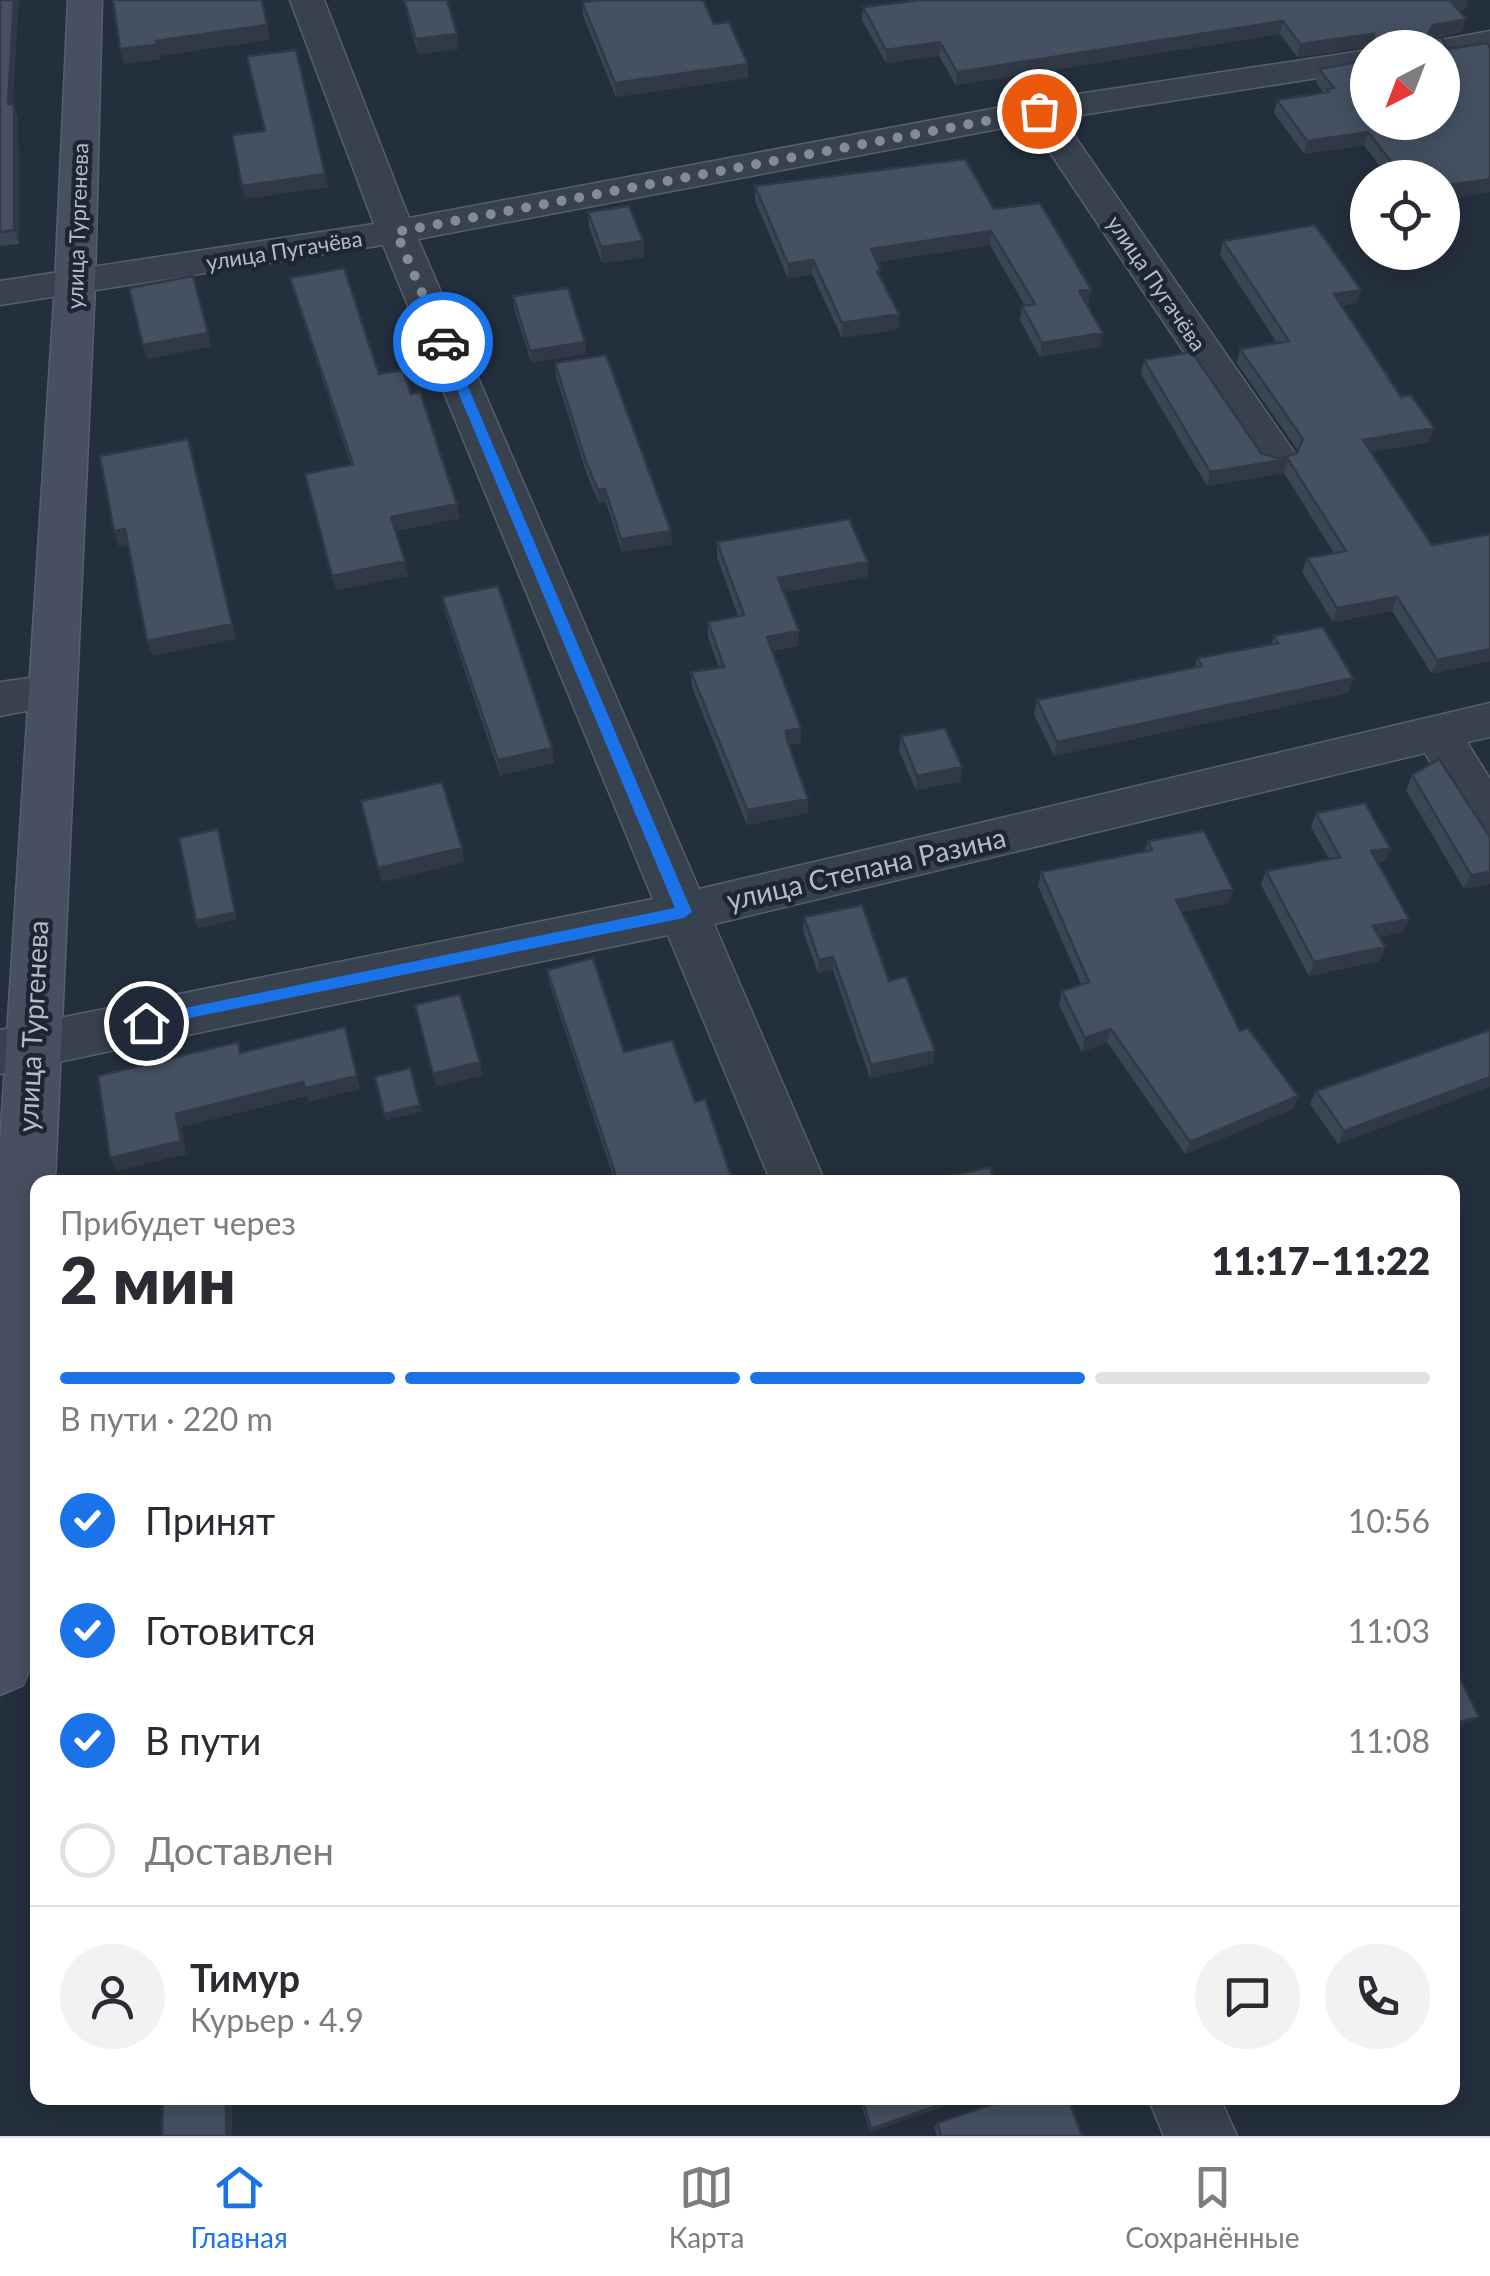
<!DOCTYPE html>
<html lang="ru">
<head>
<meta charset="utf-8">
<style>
	:root { --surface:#fff; --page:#f2f2f3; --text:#2b2b33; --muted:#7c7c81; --line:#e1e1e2; --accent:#1a73e8 }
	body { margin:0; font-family:Lato,sans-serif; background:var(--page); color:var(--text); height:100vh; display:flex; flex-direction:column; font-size:38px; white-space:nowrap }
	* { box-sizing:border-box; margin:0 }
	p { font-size:32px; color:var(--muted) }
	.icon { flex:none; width:55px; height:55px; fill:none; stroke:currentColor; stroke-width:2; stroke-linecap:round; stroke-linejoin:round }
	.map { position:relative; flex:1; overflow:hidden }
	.details { position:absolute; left:30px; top:1175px; width:1430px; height:930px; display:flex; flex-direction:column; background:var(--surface); border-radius:20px; box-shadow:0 5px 25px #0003 }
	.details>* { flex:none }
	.needle { width:65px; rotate:222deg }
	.buttons { position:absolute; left:1350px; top:30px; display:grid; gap:20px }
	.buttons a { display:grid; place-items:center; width:110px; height:110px; border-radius:50%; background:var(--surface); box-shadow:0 5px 25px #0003; font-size:50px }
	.pin { position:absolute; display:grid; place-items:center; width:85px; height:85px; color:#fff; margin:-42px; border:5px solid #fff; border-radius:50%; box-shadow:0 2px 10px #0007 }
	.courier { position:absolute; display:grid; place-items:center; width:100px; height:100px; margin:-50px; border:8px solid #1a73e8; border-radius:50%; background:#fff; color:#222; box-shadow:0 2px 12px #0007 }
	.head em { font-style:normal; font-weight:800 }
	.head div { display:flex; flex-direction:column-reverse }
	.head { display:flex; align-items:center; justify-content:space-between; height:170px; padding:0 30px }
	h1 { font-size:65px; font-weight:800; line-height:75px }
	.bar { display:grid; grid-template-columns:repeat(4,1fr); gap:15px 10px; align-content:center; height:120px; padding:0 30px }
	.bar i { height:12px; border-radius:8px; background:var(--line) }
	.bar .active { background:var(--accent) }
	.bar p { grid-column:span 4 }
	.line { display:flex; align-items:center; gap:25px; padding:0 30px; border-top:2px solid var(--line) }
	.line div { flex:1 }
	.round { display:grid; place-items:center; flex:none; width:105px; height:105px; border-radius:52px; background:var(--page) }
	ol { padding:0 30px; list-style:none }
	li { display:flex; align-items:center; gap:30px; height:110px }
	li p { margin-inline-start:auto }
	li .icon { padding:10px; border-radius:50%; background:var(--accent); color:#fff; stroke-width:4 }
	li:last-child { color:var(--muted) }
	li i { width:55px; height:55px; border:5px solid var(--line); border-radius:50% }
	.dock { display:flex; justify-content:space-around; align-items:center; height:140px; border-top:2px solid var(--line); background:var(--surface); font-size:28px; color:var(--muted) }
	.dock a { display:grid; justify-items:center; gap:5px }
	.dock .active { color:var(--accent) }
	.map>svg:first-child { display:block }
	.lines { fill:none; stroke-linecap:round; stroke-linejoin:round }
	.street-casing { stroke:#565f6c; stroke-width:3 }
	.secondary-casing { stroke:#565f6c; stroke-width:3 }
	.street { fill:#38414e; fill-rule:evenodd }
	.secondary { fill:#465061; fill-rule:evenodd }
	.wall { fill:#3b4654 }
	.shaded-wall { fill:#303945 }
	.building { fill:#455162; stroke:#303945; stroke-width:2.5 }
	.route { fill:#1a73e8 }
	.done { stroke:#828b98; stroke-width:10; stroke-dasharray:0 18 }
	.labels { text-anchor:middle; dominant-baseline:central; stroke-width:9; stroke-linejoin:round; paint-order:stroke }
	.far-street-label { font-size:22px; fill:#b4bcc9; stroke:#1d2633 }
	.street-label { font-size:28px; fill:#b4bcc9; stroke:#1d2633 }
</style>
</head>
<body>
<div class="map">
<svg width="1490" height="2136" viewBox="0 0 1490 2136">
	<rect width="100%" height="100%" fill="#242f3e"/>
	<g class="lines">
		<g class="street-casing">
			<path id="street" d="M 290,0 L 324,0 L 409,218 L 1039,100 L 1368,50 L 1368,70 L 1062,118 L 1296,455 L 1290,465 L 1275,469 L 1260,465 L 1030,123 L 418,239 L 699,889 L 1490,703 L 1490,737 L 1467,742 L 1490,779 L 1490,836 L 1473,831 L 1425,753 L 714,924 L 825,1182 L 771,1182 L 668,935 L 0,1074 L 0,1030 L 653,899 L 383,245 L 0,305 L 0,281 L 374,224 Z
				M 1490,31 L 1490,51 L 1442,59 L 1442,48 L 1426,48 L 1430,42 Z
				M 53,675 L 69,679 L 76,691 L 69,703 L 0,716 L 0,682 Z
				M 1148,2098 L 1220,2098 L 1237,2136 L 1164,2136 Z"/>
		</g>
		<g class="secondary-casing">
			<path id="secondary" d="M 68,0 L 102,0 L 95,284 L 55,1182 L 38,1182 L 33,1662 L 23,1685 L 0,1695 L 0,1144 L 55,284 Z"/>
		</g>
		<use href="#street" class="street"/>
		<use href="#secondary" class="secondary"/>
	</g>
	<path class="wall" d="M 0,0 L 13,104 L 18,118 L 19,244 L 0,246 Z
		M 403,0 L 447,0 L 459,49 L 418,54 Z
		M 582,2 L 714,24 L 748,64 L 748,78 L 616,97 L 583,16 Z
		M 863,7 L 1466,9 L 1458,10 L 1462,32 L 1432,38 L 1447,49 L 1490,47 L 1490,192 L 1442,199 L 1442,178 L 1389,178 L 1364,145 L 1304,154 L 1274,113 L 1277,100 L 1324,93 L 1316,82 L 1319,69 L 1442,48 L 1370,47 L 1297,57 L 1280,34 L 956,85 L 939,56 L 886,63 L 862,20 Z
		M 755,186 L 994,209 L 1091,289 L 1088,304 L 1086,304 L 1103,333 L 1100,347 L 1040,357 L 1020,320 L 1022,306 L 1025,306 L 990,245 L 877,262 L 881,277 L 899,314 L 898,329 L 842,338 L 812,274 L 788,278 L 755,201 Z
		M 588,212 L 643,241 L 644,257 L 602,263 L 589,227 Z
		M 1223,241 L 1357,303 L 1342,306 L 1401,397 L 1434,428 L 1429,442 L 1371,452 L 1432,545 L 1490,534 L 1432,674 L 1392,611 L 1333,622 L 1302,572 L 1307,558 L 1334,553 L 1284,473 L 1207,486 L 1141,374 L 1144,360 L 1261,453 L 1280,459 L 1297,453 L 1298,451 L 1237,363 L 1240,349 L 1277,343 L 1220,255 Z
		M 290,278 L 379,374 L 411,394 L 457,504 L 460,518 L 396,531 L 408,576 L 336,590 L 308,489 L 351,465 L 294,293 Z
		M 513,296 L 585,342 L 586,354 L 531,362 L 514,308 Z
		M 555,363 L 672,544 L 622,552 L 606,502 L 599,503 L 587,475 L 556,376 Z
		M 717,542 L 868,562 L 867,577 L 784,592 L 798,646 L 772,651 L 801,743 L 789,745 L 808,799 L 808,813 L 747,825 L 692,687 L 691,672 L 719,668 L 708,637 L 708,622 L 738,616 L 717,557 Z
		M 442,597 L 552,748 L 554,763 L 500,775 L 445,612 Z
		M 1274,636 L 1353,678 L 1348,693 L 1054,756 L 1034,714 L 1037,700 L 1195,667 L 1197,658 L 1271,644 Z
		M 901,736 L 962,767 L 960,782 L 916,790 L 899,751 Z
		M 1412,775 L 1490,837 L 1464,889 L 1406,790 Z
		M 1316,813 L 1390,848 L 1385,861 L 1377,863 L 1409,919 L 1403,932 L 1379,937 L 1385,947 L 1379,961 L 1309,976 L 1261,885 L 1266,871 L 1329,859 L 1311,827 Z
		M 1148,841 L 1229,903 L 1182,912 L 1240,1031 L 1298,1096 L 1293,1109 L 1185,1154 L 1107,1042 L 1082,1052 L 1059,1005 L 1062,991 L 1081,984 L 1038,886 L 1041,872 L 1145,851 Z
		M 804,917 L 889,981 L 935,1051 L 933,1064 L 870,1078 L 833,970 L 818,973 L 803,931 Z
		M 547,970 L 624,1052 L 695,1102 L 733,1182 L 615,1182 L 549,982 Z
		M 1490,1030 L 1338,1144 L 1310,1104 L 1316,1091 Z
		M 859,2098 L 952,2098 L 953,2100 L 950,2104 L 870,2132 Z
		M 937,2123 L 1082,2136 L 937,2136 L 934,2127 Z"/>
	<path class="shaded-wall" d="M 14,0 L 19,0 L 12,118 L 8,104 Z
		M 1448,0 L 1468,0 L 1466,9 L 1444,12 Z
		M 1466,19 L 1462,32 L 1427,37 L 1433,25 Z
		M 1283,21 L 1280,34 L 956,85 L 957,72 Z
		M 267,25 L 270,40 L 160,56 L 156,41 Z
		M 457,34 L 459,49 L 418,54 L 416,39 Z
		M 1374,34 L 1370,47 L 1297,57 L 1300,44 Z
		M 940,42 L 939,56 L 886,63 L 886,50 Z
		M 157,45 L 161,59 L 124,64 L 120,49 Z
		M 748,64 L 748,78 L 616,97 L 615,83 Z
		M 14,104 L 18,118 L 19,244 L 14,230 Z
		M 1368,132 L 1364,145 L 1304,154 L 1307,141 Z
		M 325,174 L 328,187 L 245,199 L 242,186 Z
		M 1490,179 L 1490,192 L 1442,199 L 1442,186 Z
		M 991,231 L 990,245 L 870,263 L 871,249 Z
		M 643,241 L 644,257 L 602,263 L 601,247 Z
		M 813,260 L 812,274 L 788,278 L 788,264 Z
		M 1091,289 L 1088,304 L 1076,305 L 1079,291 Z
		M 1361,290 L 1357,303 L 1330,308 L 1334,294 Z
		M 899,314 L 898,329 L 842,338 L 842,323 Z
		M 208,333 L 211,347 L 147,359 L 143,345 Z
		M 1103,333 L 1100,347 L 1040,357 L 1042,343 Z
		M 585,342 L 586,354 L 531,362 L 530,351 Z
		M 1434,428 L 1429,442 L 1359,454 L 1363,440 Z
		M 193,454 L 236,639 L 152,656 L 147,641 Z
		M 1288,459 L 1284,473 L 1207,486 L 1210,472 Z
		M 605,489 L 606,502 L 599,503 L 598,490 Z
		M 457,504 L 460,518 L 394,531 L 391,517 Z
		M 125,529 L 130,545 L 119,547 L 114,531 Z
		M 671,531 L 672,544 L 622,552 L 621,539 Z
		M 405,561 L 408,576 L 336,590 L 332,576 Z
		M 868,562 L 867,577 L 778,593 L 778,578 Z
		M 1397,597 L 1392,611 L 1333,622 L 1337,608 Z
		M 799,631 L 798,646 L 767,652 L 767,637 Z
		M 1490,649 L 1490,661 L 1432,674 L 1437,660 Z
		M 1353,678 L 1348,693 L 1054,756 L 1057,742 Z
		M 801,728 L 801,743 L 786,746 L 786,731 Z
		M 552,748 L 554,763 L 500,775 L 498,760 Z
		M 962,767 L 960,782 L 916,790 L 917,776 Z
		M 808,799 L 808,813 L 747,825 L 747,810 Z
		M 218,829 L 237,919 L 198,928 L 196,921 Z
		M 462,848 L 465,862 L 382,882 L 378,868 Z
		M 1390,848 L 1385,861 L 1365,865 L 1371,851 Z
		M 1490,872 L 1490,884 L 1464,889 L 1471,875 Z
		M 1233,889 L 1229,903 L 1172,914 L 1176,900 Z
		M 1409,919 L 1403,932 L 1367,939 L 1373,926 Z
		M 1385,947 L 1379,961 L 1309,976 L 1314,962 Z
		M 833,957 L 833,970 L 818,973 L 819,960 Z
		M 345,1027 L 360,1089 L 309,1102 L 307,1096 L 182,1127 L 186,1154 L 117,1171 L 110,1158 L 176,1114 Z
		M 1111,1029 L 1107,1042 L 1082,1052 L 1085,1038 Z
		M 935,1051 L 933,1064 L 870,1078 L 871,1065 Z
		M 480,1062 L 483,1075 L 436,1087 L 433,1074 Z
		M 1490,1077 L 1490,1087 L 1338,1144 L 1344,1131 Z
		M 1298,1096 L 1293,1109 L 1185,1154 L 1190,1142 Z
		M 420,1105 L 422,1112 L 386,1120 L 384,1114 Z
		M 1479,1717 L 1474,1721 L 1452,1727 L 1452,1724 Z
		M 226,2098 L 232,2098 L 232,2136 L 226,2136 Z
		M 953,2100 L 950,2104 L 870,2132 L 871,2129 Z"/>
	<path class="building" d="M 0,0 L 14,0 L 8,104 L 14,104 L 14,230 L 0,232 Z
		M 113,0 L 262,0 L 267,25 L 156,41 L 157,45 L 120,49 Z
		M 404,0 L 447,0 L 457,34 L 416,39 Z
		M 600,0 L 703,0 L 714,24 L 729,22 L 748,64 L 615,83 L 582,2 Z
		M 919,0 L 1450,0 L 1466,19 L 1433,25 L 1427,37 L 1442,38 L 1447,49 L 1487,43 L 1490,47 L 1490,179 L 1442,186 L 1442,178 L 1404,178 L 1368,132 L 1307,141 L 1277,100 L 1329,92 L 1326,89 L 1334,88 L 1319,69 L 1368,60 L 1368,122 L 1442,122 L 1442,48 L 1374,48 L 1374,34 L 1300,44 L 1283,21 L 957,72 L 940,42 L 886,50 L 863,7 Z
		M 296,50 L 325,174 L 242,186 L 232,135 L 265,131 L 247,56 Z
		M 965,159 L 994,209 L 1040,203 L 1091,289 L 1079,291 L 1103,333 L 1042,343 L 1022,306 L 1035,304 L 991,231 L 871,249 L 881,270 L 877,271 L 899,314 L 842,323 L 813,260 L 788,264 L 755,186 Z
		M 629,206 L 643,241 L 601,247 L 588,212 Z
		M 1315,225 L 1361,290 L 1334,294 L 1401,397 L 1411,395 L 1434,428 L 1363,440 L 1432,545 L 1490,534 L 1490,649 L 1437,660 L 1397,597 L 1337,608 L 1307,558 L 1346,551 L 1288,459 L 1210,472 L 1144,360 L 1192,352 L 1261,453 L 1280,459 L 1297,453 L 1303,439 L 1240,349 L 1289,341 L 1223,241 Z
		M 344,268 L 379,374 L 403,370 L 411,394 L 420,392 L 457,504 L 391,517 L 405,561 L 332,576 L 305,474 L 353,464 L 290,278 Z
		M 193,276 L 208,333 L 143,345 L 129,288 Z
		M 568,288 L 585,342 L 530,351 L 513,296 Z
		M 606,355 L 671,531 L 621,539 L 605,489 L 598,490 L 586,462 L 555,363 Z
		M 188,439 L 232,624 L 147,641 L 125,529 L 114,531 L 100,456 Z
		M 849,519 L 868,562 L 778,578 L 799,631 L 767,637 L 801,728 L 786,731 L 787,740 L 808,799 L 747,810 L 691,672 L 724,667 L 708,622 L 744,615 L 717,542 Z
		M 498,586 L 552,748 L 498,760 L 442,597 Z
		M 1323,627 L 1353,678 L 1057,742 L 1037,700 L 1202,666 L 1197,658 L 1278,643 L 1274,636 Z
		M 945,728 L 962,767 L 917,776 L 901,736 Z
		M 1439,759 L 1490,837 L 1490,872 L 1471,875 L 1412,775 Z
		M 442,782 L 462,848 L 378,868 L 361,801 Z
		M 1365,803 L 1390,848 L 1371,851 L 1409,919 L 1373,926 L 1385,947 L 1314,962 L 1266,871 L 1340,857 L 1316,813 Z
		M 218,829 L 235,912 L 196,921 L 179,838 Z
		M 1204,831 L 1233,889 L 1176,900 L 1240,1031 L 1248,1028 L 1298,1096 L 1190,1142 L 1111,1029 L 1085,1038 L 1062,991 L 1089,982 L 1041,872 L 1152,850 L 1148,841 Z
		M 862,905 L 889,981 L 906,976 L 935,1051 L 871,1065 L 833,957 L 819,960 L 804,917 Z
		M 593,958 L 624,1052 L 672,1040 L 695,1102 L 705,1099 L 733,1182 L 618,1182 L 547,970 Z
		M 460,994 L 480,1062 L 433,1074 L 415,1005 Z
		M 345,1027 L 357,1076 L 305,1088 L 303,1082 L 176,1114 L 181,1141 L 110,1158 L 98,1076 L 238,1042 L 240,1053 Z
		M 1490,1030 L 1490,1077 L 1344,1131 L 1316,1091 Z
		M 410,1068 L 420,1105 L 384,1114 L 375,1077 Z
		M 990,1167 L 995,1182 L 939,1182 L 938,1179 Z
		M 1452,1661 L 1479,1717 L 1452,1724 Z
		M 163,2098 L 226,2098 L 226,2136 L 162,2136 Z
		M 862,2098 L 952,2098 L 953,2100 L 871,2129 Z
		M 1010,2098 L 1068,2098 L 1082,2136 L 941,2136 L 937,2123 Z"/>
	<path class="route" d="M 443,338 L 449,342 L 692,912 L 684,918 L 140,1028 L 140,1018 L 146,1016 L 675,908 L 437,342 Z"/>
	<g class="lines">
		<path class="done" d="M 443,342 L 396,232 L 1039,111"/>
	</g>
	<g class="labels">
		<g class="far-street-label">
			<text transform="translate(77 226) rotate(-88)">улица Тургенева</text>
			<text transform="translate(284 250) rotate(-9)">улица Пугачёва</text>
			<text transform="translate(1157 283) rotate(56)">улица Пугачёва</text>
		</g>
		<g class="street-label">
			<text transform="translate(866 868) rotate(-13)">улица Степана Разина</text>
			<text transform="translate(32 1026) rotate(-87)">улица Тургенева</text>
		</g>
	</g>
</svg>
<div class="buttons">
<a><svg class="needle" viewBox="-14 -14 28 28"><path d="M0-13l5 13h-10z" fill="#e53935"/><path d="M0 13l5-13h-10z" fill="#7c7c81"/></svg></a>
<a><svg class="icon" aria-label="locate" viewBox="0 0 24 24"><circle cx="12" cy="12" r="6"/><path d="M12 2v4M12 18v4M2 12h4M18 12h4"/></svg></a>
</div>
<div class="pin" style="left:1039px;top:111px;background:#ea580c"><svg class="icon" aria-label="bag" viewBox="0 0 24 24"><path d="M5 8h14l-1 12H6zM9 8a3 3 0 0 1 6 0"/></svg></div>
<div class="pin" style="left:146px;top:1023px;background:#1f2937"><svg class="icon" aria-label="home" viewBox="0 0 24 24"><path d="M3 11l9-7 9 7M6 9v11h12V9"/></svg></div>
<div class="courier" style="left:443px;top:342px"><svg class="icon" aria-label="car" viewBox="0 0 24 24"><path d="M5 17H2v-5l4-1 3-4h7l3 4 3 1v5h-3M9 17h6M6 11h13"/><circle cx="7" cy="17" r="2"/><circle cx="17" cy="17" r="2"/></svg></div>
<section class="details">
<div class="head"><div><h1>2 мин</h1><p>Прибудет через</p></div><em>11:17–11:22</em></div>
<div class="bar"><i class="active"></i><i class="active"></i><i class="active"></i><i></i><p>В пути · 220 m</p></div>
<ol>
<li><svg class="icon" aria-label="check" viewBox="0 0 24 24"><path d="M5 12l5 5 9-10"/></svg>Принят<p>10:56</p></li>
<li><svg class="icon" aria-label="check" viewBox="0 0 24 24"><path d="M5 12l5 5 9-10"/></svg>Готовится<p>11:03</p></li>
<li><svg class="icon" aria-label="check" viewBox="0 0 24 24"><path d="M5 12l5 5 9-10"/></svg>В пути<p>11:08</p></li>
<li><i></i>Доставлен</li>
</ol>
<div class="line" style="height:180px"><a class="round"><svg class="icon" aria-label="person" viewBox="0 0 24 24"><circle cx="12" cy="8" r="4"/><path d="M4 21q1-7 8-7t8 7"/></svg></a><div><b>Тимур</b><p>Курьер · 4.9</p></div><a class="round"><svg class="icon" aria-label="chat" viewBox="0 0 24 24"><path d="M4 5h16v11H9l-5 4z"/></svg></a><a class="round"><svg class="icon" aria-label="phone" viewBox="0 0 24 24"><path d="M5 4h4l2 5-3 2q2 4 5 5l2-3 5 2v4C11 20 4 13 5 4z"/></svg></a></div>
</section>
</div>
<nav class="dock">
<a class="active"><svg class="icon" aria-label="home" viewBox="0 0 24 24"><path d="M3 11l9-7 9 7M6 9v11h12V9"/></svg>Главная</a>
<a><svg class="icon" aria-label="map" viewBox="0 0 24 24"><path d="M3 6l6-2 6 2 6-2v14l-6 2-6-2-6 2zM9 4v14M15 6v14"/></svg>Карта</a>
<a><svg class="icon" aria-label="saved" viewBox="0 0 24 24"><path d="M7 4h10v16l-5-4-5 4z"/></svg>Сохранённые</a>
</nav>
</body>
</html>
